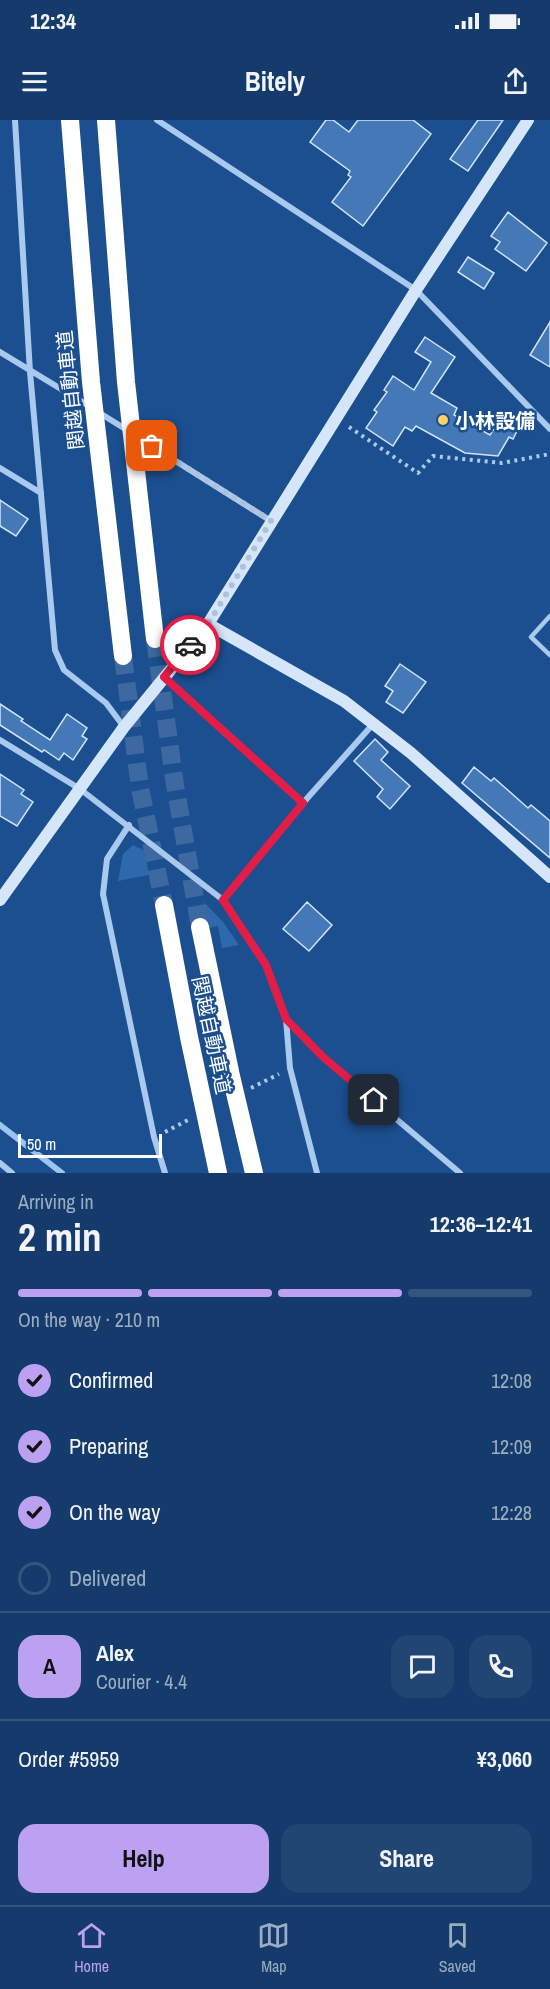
<!DOCTYPE html>
<html lang="en">
<head>
<meta charset="utf-8">
<style>
	:root { --surface:#143b6b; --page:#214673; --text:#f1f3f6; --muted:#9dadc1; --line:#33557e; --accent:#bca0f2 }
	body { margin:0; font-family:"Archivo Narrow","Noto Sans JP",sans-serif; background:var(--page); color:var(--text); height:100vh; display:flex; flex-direction:column; font-size:22px; white-space:nowrap }
	* { box-sizing:border-box; margin:0 }
	p { font-size:20px; color:var(--muted) }
	.icon { flex:none; width:33px; height:33px; fill:none; stroke:currentColor; stroke-width:2; stroke-linecap:round; stroke-linejoin:round }
	.map { position:relative; height:1053px; overflow:hidden }
	.panel { display:flex; flex-direction:column; background:var(--surface); flex:1 }
	.panel>* { flex:none }
	.scale { position:absolute; left:18px; bottom:15px; width:144px; box-sizing:border-box; padding-left:6px; border:3px solid #fff; border-top:0; font-size:16px; line-height:21px; white-space:nowrap; color:#fff; -webkit-text-stroke:4px #1b4f8f; paint-order:stroke }
	.pin { position:absolute; display:grid; place-items:center; width:51px; height:51px; color:#fff; margin:-26px; border-radius:12px; box-shadow:0 3px 9px #0006 }
	.courier { position:absolute; display:grid; place-items:center; width:60px; height:60px; margin:-30px; border:4px solid #e11d48; border-radius:50%; background:#fff; color:#222; box-shadow:0 2px 8px #0007 }
	.headline em { font-style:normal; font-weight:700 }
	.headline div { display:flex; flex-direction:column-reverse }
	.headline { display:flex; align-items:center; justify-content:space-between; height:102px; padding:0 18px }
	h1 { font-size:39px; font-weight:700; line-height:45px }
	.bar { display:grid; grid-template-columns:repeat(4,1fr); gap:9px 6px; align-content:center; height:72px; padding:0 18px }
	.bar i { height:8px; border-radius:4px; background:var(--line) }
	.bar .current { background:var(--accent) }
	.bar p { grid-column:span 4 }
	.line { display:flex; align-items:center; gap:15px; padding:0 18px; border-top:2px solid var(--line) }
	.line div { flex:1 }
	.round { display:grid; place-items:center; flex:none; width:63px; height:63px; border-radius:18px; background:var(--page) }
	ol { padding:0 18px; list-style:none }
	li { display:flex; align-items:center; gap:18px; height:66px }
	li p { margin-inline-start:auto }
	li .icon { padding:6px; border-radius:50%; background:var(--accent); color:#111; stroke-width:4 }
	li:last-child { color:var(--muted) }
	li i { width:33px; height:33px; border:3px solid var(--line); border-radius:50% }
	.primary-button { display:flex; gap:12px; margin-top:auto; padding:12px 18px }
	.primary-button a { flex:1; height:69px; border-radius:18px; background:var(--accent); color:#111; font-size:24px; font-weight:700; line-height:69px; text-align:center }
	.primary-button a+a { background:var(--page); color:var(--text) }
	.status { display:flex; justify-content:space-between; align-items:center; height:42px; padding:0 30px; background:var(--surface); direction:ltr }
	.status svg { height:16px; fill:currentColor }
	header { display:flex; justify-content:space-between; align-items:center; height:78px; padding:0 18px; background:var(--surface); font-size:27px; font-weight:700 }
	.dock { display:flex; justify-content:space-around; align-items:center; height:84px; border-top:2px solid var(--line); background:var(--surface); font-size:16px; color:var(--muted) }
	.dock a { display:grid; justify-items:center; gap:3px }
	.dock .current { color:var(--accent) }
	.map>svg:first-child { display:block }
	.green { fill:#2e69ad }
	.lines { fill:none; stroke-linecap:round; stroke-linejoin:round }
	.stream { stroke:#9cc4f0; stroke-width:6 }
	.building { fill:#4478b7; stroke:#cfe3fa; stroke-width:1.5 }
	.highway-tunnel { stroke:#3d69a0; stroke-width:18; stroke-dasharray:18 9; stroke-linecap:butt }
	.path { stroke:#a9c9ee; stroke-width:4; stroke-dasharray:3 4.5; stroke-linecap:butt }
	.lane { stroke:#a9c9ee; stroke-width:4.5 }
	.street { stroke:#a9c9ee; stroke-width:6 }
	.secondary { stroke:#d6e6fa; stroke-width:12 }
	.highway { stroke:#fff; stroke-width:18 }
	.done { stroke:#afc1d8; stroke-width:6; stroke-dasharray:0 10.8 }
	.route { stroke:#e11d48; stroke-width:8 }
	.poi-dot { fill:#ffd166; stroke:#1b4f8f; stroke-width:2 }
	.labels { text-anchor:middle; dominant-baseline:central; stroke-width:5; stroke-linejoin:round; paint-order:stroke }
	.street-label { font-size:20px; fill:#fff; stroke:#1b4f8f }
	.poi-label { font-size:20px; font-weight:bold; fill:#fff; stroke:#1b4f8f; text-anchor:start }
</style>
</head>
<body>
<div class="status"><b>12:34</b><svg viewBox="0 0 49 12"><path d="M0 12V9h3v3zM5 12V6h3v6zM10 12V3h3v9zM15 12V0h3v12zM26 1h20v11H26zM47 4h2v5h-2z"/></svg></div>
<header><svg class="icon" aria-label="menu" viewBox="0 0 24 24"><path d="M4 6h16M4 12h16M4 18h16"/></svg>Bitely<svg class="icon" aria-label="share" viewBox="0 0 24 24"><path d="M12 15V3M7 8l5-5 5 5M5 13v7h14v-7"/></svg></header>
<div class="map">
<svg width="550" height="1053" viewBox="0 0 550 1053">
	<rect width="100%" height="100%" fill="#1b4f8f"/>
	<path class="green" d="M 133,725 L 145,731 L 149,755 L 118,761 L 123,734 Z
		M 204,782 L 223,802 L 239,825 L 222,828 L 218,806 L 208,808 Z"/>
	<g class="lines">
		<path class="stream" d="M 0,1005 L 62,1053"/>
	</g>
	<path class="building" d="M 326,0 L 333,0 L 349,12 L 358,0 L 413,0 L 431,14 L 363,106 L 332,82 L 351,57 L 348,55 L 350,51 L 310,22 Z
		M 478,0 L 503,0 L 468,51 L 450,39 Z
		M 508,92 L 547,123 L 526,151 L 495,129 L 500,122 L 491,116 Z
		M 468,137 L 494,153 L 484,169 L 458,152 Z
		M 550,202 L 550,247 L 530,235 Z
		M 425,217 L 455,237 L 431,273 L 457,288 L 454,295 L 490,315 L 504,293 L 520,305 L 513,319 L 509,317 L 498,336 L 465,333 L 416,306 L 412,311 L 405,307 L 393,326 L 366,308 L 377,292 L 374,290 L 387,272 L 384,270 L 393,256 L 414,270 L 431,242 L 415,232 Z
		M 0,380 L 28,399 L 16,416 L 0,406 Z
		M 400,544 L 426,562 L 403,593 L 386,582 L 393,571 L 385,566 Z
		M 0,584 L 23,599 L 21,601 L 50,620 L 67,594 L 87,608 L 82,616 L 87,619 L 73,640 L 64,633 L 59,640 L 44,630 L 42,632 L 0,605 Z
		M 375,619 L 388,632 L 381,640 L 410,666 L 390,689 L 377,677 L 383,669 L 354,641 Z
		M 474,647 L 491,661 L 494,658 L 528,688 L 531,685 L 550,701 L 550,738 L 462,663 Z
		M 0,654 L 24,670 L 21,674 L 33,682 L 17,706 L 0,696 Z
		M 307,782 L 332,805 L 309,831 L 283,809 Z"/>
	<g class="lines">
		<path class="highway-tunnel" d="M 155,519 L 175,665 L 200,807
			M 123,536 L 140,668 L 164,785"/>
		<path class="path" d="M 349,307 L 418,353 L 433,336 L 502,343 L 550,334
			M 251,968 L 279,954
			M 165,1012 L 188,1000"/>
		<path class="lane" d="M 550,496 L 531,517 L 550,535"/>
		<path class="street" d="M 15,0 L 30,252 L 55,530 L 64,550 L 106,583 L 124,607
			M 157,0 L 416,170 L 550,309
			M 0,232 L 89,286
			M 98,292 L 127,310
			M 136,316 L 271,401
			M 0,348 L 41,373
			M 164,557 L 303,683
			M 0,620 L 80,669 L 223,780 L 266,845 L 286,899 L 323,937 L 460,1053
			M 129,705 L 107,739 L 103,774 L 154,1017 L 165,1053
			M 223,780 L 303,683 L 374,603
			M 286,899 L 290,948 L 317,1053
			M 0,1043 L 12,1053"/>
		<path class="secondary" d="M 208,504 L 344,581 L 411,633 L 550,757
			M 0,780 L 124,607 L 208,504 L 416,170 L 528,0"/>
		<path class="highway" d="M 70,0 L 91,262 L 123,536
			M 106,0 L 126,262 L 155,519
			M 164,785 L 189,917 L 218,1053
			M 200,807 L 231,956 L 254,1053"/>
	</g>
	<g class="lines">
		<path class="done" d="M 152,326 L 271,401 L 208,504 L 190,525"/>
		<path class="route" d="M 190,525 L 164,557 L 303,683 L 223,780 L 266,845 L 286,899 L 323,937 L 374,980"/>
	</g>
	<circle class="poi-dot" cx="443" cy="300" r="6"/>
	<g class="labels">
		<g class="street-label">
			<text transform="translate(70 270) rotate(-96)">関越自動車道</text>
			<text transform="translate(212 915) rotate(78)">関越自動車道</text>
		</g>
		<g class="poi-label">
			<text x="455" y="300">小林設備</text>
		</g>
	</g>
</svg>
<div class="scale">50 m</div>
<div class="pin" style="left:152px;top:326px;background:#ea580c"><svg class="icon" aria-label="bag" viewBox="0 0 24 24"><path d="M5 8h14l-1 12H6zM9 8a3 3 0 0 1 6 0"/></svg></div>
<div class="pin" style="left:374px;top:980px;background:#1f2937"><svg class="icon" aria-label="home" viewBox="0 0 24 24"><path d="M3 11l9-7 9 7M6 9v11h12V9"/></svg></div>
<div class="courier" style="left:190px;top:525px"><svg class="icon" aria-label="car" viewBox="0 0 24 24"><path d="M5 17H2v-5l4-1 3-4h7l3 4 3 1v5h-3M9 17h6M6 11h13"/><circle cx="7" cy="17" r="2"/><circle cx="17" cy="17" r="2"/></svg></div>
</div>
<section class="panel">
<div class="headline"><div><h1>2 min</h1><p>Arriving in</p></div><em>12:36–12:41</em></div>
<div class="bar"><i class="current"></i><i class="current"></i><i class="current"></i><i></i><p>On the way · 210 m</p></div>
<ol>
<li><svg class="icon" aria-label="check" viewBox="0 0 24 24"><path d="M5 12l5 5 9-10"/></svg>Confirmed<p>12:08</p></li>
<li><svg class="icon" aria-label="check" viewBox="0 0 24 24"><path d="M5 12l5 5 9-10"/></svg>Preparing<p>12:09</p></li>
<li><svg class="icon" aria-label="check" viewBox="0 0 24 24"><path d="M5 12l5 5 9-10"/></svg>On the way<p>12:28</p></li>
<li><i></i>Delivered</li>
</ol>
<div class="line" style="height:108px"><b class="round" style="background:var(--accent);color:#111">A</b><div><b>Alex</b><p>Courier · 4.4</p></div><a class="round"><svg class="icon" aria-label="chat" viewBox="0 0 24 24"><path d="M4 5h16v11H9l-5 4z"/></svg></a><a class="round"><svg class="icon" aria-label="phone" viewBox="0 0 24 24"><path d="M5 4h4l2 5-3 2q2 4 5 5l2-3 5 2v4C11 20 4 13 5 4z"/></svg></a></div>
<div class="line" style="height:78px"><div>Order #5959</div><b>¥3,060</b></div>
<div class="primary-button"><a>Help</a><a>Share</a></div>
</section>
<nav class="dock">
<a class="current"><svg class="icon" aria-label="home" viewBox="0 0 24 24"><path d="M3 11l9-7 9 7M6 9v11h12V9"/></svg>Home</a>
<a><svg class="icon" aria-label="map" viewBox="0 0 24 24"><path d="M3 6l6-2 6 2 6-2v14l-6 2-6-2-6 2zM9 4v14M15 6v14"/></svg>Map</a>
<a><svg class="icon" aria-label="saved" viewBox="0 0 24 24"><path d="M7 4h10v16l-5-4-5 4z"/></svg>Saved</a>
</nav>
</body>
</html>
